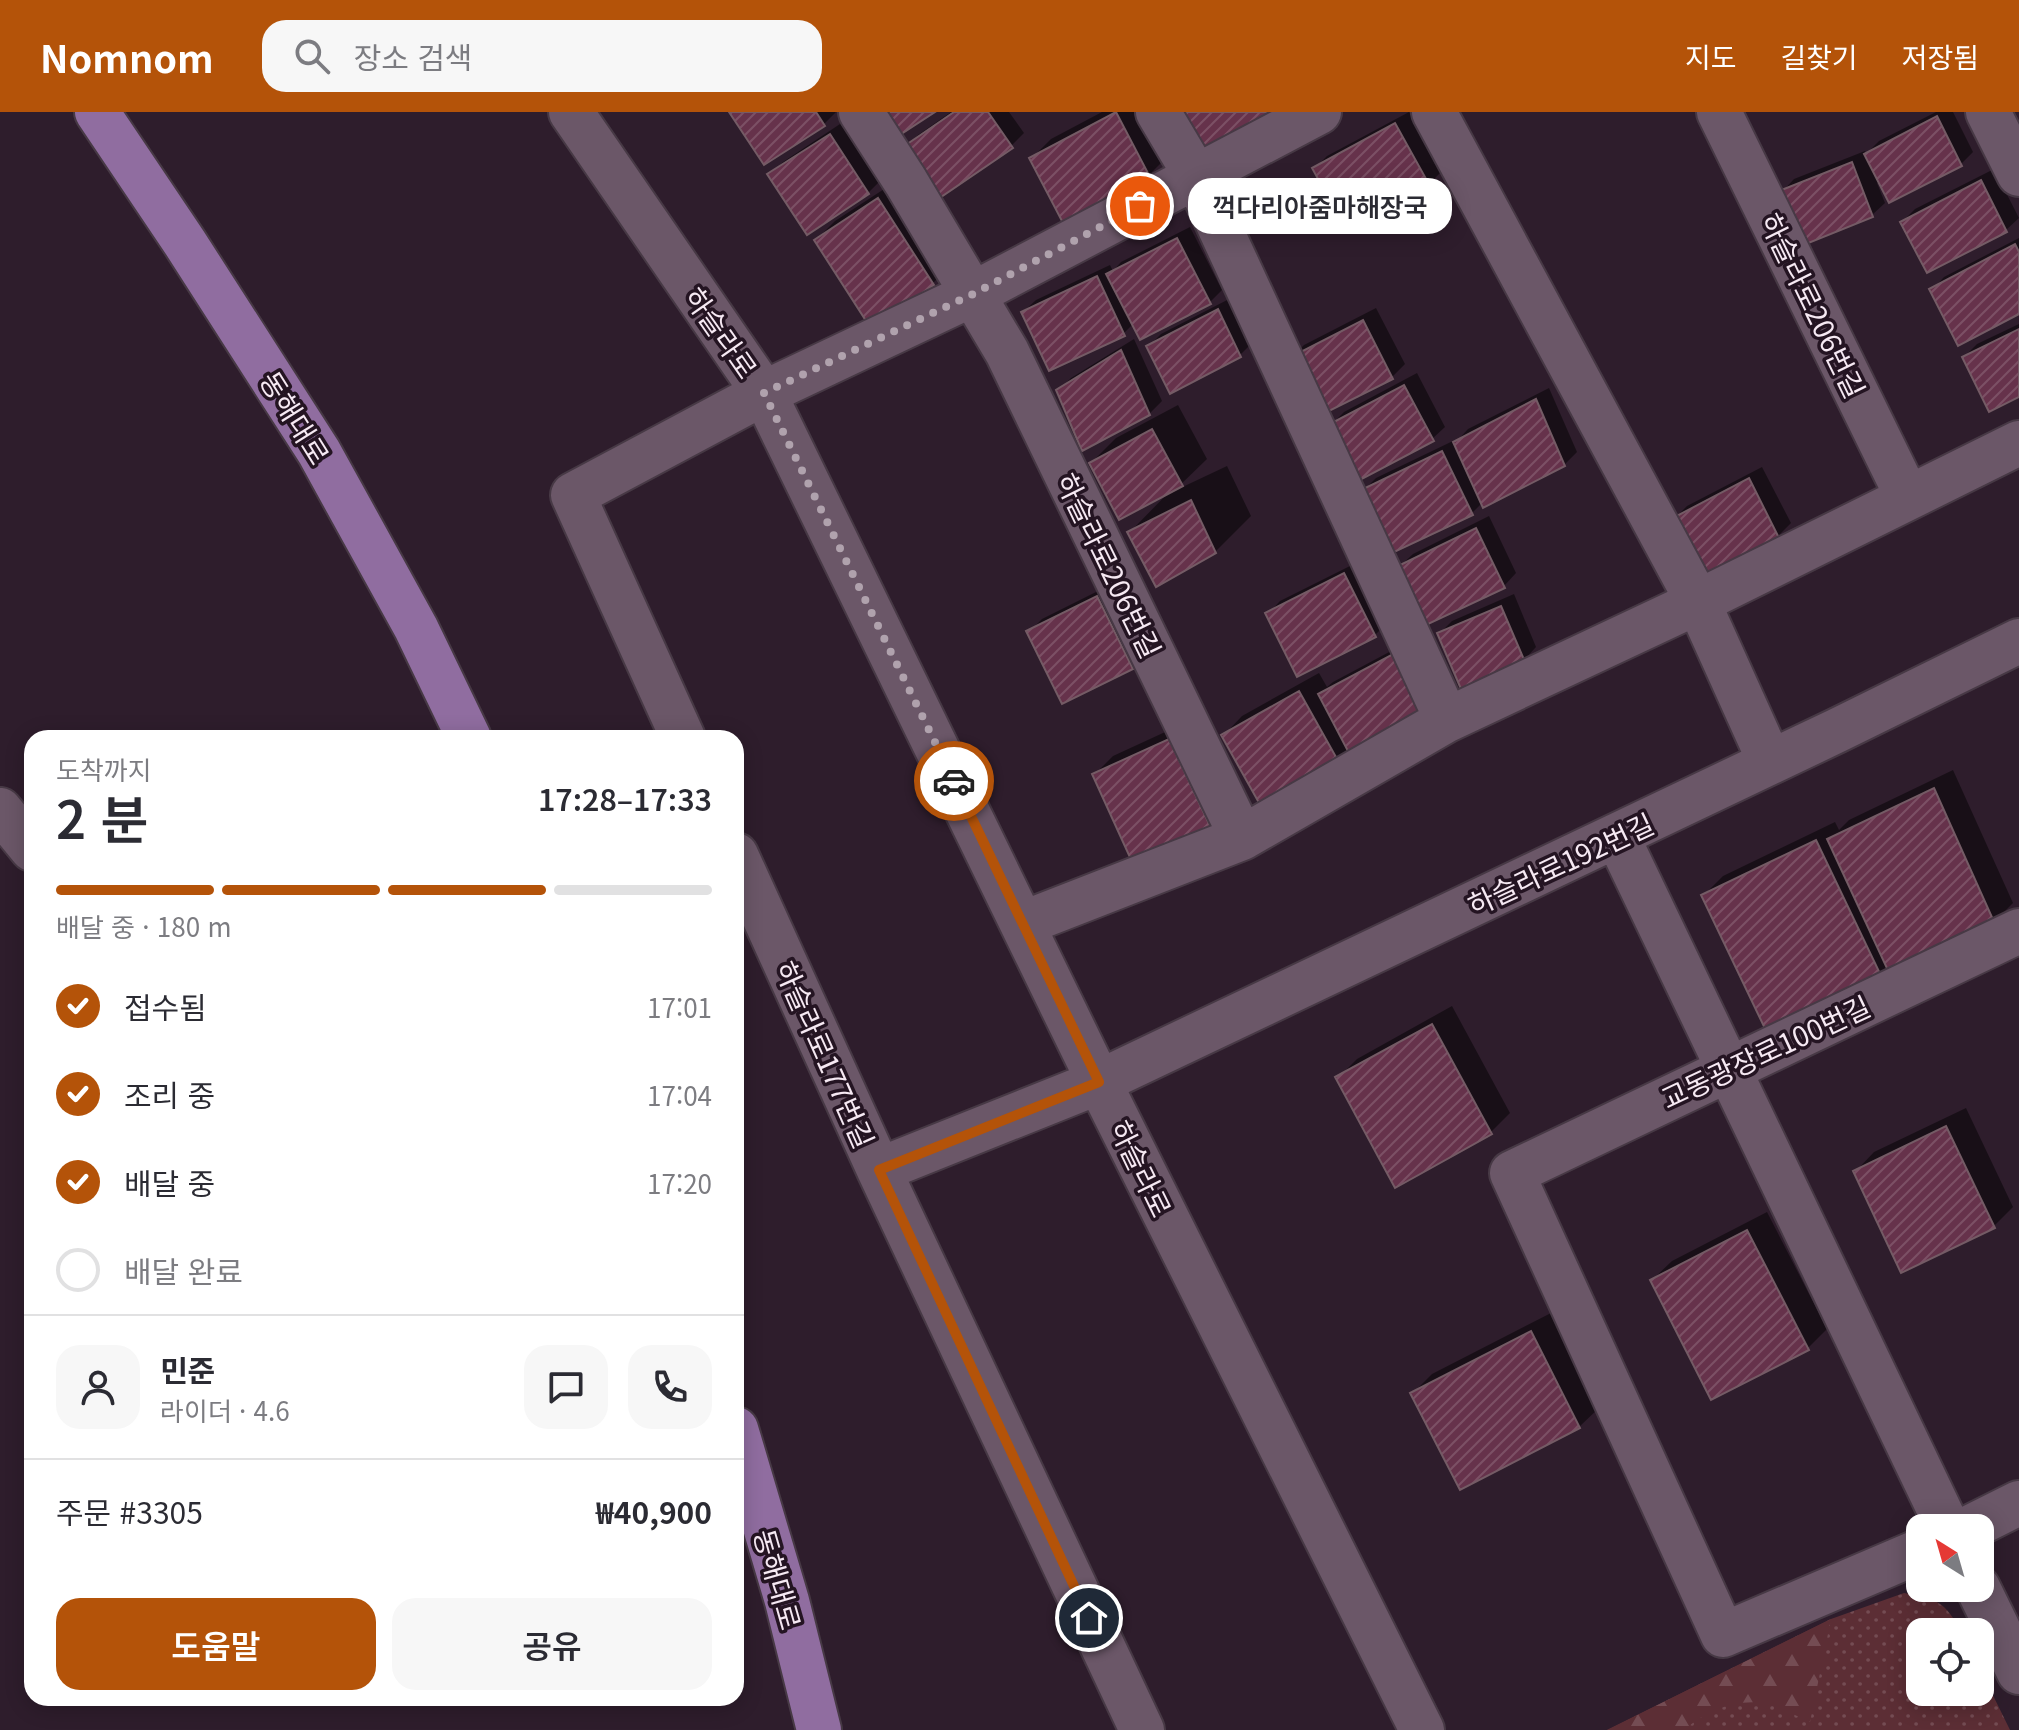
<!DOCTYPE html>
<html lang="ko">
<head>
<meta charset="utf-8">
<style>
	:root { --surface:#fff; --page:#f7f7f7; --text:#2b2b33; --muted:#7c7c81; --line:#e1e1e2; --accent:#b45309 }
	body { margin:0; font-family:Georgia,"Noto Sans KR",serif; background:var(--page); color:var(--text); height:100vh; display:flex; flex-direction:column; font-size:30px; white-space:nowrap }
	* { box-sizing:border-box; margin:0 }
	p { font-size:26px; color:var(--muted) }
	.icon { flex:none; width:44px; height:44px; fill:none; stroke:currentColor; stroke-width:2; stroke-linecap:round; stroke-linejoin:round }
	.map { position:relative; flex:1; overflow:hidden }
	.panel { position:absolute; left:24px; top:618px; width:720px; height:976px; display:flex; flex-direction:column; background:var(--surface); border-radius:24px; box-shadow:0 4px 20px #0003 }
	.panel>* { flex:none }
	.needle { width:52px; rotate:323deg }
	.fabs { position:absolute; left:1906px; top:1402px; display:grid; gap:16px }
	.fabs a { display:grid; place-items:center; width:88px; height:88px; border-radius:16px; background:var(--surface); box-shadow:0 4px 20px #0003; font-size:40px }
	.pin { position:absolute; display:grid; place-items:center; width:68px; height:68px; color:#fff; margin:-34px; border:4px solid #fff; border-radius:50%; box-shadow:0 2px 8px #0007 }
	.courier { position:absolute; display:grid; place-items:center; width:80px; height:80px; margin:-40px; border:6px solid #b45309; border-radius:50%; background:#fff; color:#222; box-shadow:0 2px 10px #0007 }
	.bubble { position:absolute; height:56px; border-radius:24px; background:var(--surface); box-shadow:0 4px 20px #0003; font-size:26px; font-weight:600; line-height:56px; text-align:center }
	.overview em { font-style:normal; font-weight:600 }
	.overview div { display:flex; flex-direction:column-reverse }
	.overview { display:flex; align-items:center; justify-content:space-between; height:136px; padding:0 32px }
	h1 { font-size:52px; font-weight:600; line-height:60px }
	.bar { display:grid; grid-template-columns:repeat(4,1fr); gap:12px 8px; align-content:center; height:96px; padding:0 32px }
	.bar i { height:10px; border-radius:6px; background:var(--line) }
	.bar .on { background:var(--accent) }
	.bar p { grid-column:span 4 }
	.line { display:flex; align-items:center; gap:20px; padding:0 32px; border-top:2px solid var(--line) }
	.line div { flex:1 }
	.round { display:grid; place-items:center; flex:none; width:84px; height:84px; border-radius:24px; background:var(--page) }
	ol { padding:0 32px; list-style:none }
	li { display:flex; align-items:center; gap:24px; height:88px }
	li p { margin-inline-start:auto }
	li .icon { padding:8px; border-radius:50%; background:var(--accent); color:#fff; stroke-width:4 }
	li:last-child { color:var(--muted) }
	li i { width:44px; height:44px; border:4px solid var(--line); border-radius:50% }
	.action { display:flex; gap:16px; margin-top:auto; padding:16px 32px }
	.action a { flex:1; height:92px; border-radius:24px; background:var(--accent); color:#fff; font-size:32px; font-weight:600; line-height:92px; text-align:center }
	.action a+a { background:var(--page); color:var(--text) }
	header { display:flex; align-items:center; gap:48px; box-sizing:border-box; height:112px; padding:0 40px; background:var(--accent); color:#fff }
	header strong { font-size:38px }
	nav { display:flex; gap:44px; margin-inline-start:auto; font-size:28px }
	.search { width:560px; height:72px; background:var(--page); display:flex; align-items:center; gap:20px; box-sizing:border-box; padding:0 28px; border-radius:24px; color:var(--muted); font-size:30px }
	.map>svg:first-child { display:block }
	.grass { fill:url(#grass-dots) }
	.forest { fill:url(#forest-firs) }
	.shadow { fill:#0007 }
	.building { fill:url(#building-hatch); stroke:#745b65; stroke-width:2 }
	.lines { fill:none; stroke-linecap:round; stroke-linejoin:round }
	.minor-casing { stroke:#473945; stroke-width:48 }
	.major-casing { stroke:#473945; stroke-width:48 }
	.minor { stroke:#6b5768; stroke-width:44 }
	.major { stroke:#906da0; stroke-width:44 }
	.done { stroke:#b0a2ad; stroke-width:8; stroke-dasharray:0 14.4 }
	.route { stroke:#b45309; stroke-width:10 }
	.labels { text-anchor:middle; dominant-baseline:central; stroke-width:7; stroke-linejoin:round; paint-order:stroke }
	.street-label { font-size:28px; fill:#f6e9f3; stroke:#241422 }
</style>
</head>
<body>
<header>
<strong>Nomnom</strong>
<div class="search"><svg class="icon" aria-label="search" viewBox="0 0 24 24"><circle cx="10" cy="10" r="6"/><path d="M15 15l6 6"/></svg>장소 검색</div>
<nav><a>지도</a><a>길찾기</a><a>저장됨</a></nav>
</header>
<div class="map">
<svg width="2019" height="1618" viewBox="0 0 2019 1618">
	<defs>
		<pattern id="grass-dots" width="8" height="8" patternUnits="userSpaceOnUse" patternTransform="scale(2)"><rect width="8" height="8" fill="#5c2e35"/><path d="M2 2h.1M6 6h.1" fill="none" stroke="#744c53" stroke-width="1.8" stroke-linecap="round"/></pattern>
		<pattern id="forest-firs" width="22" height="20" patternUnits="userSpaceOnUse" patternTransform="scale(2)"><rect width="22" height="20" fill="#5c2e35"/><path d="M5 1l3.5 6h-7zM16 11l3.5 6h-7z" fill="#744c53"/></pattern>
		<pattern id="building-hatch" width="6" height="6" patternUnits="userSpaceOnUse" patternTransform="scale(2)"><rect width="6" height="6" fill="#66324b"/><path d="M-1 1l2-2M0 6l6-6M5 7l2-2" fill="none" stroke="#7c5065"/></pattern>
	</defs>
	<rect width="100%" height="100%" fill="#2e1d2c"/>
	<path class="grass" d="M 1904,1481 C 1936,1486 1946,1490 1961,1520 L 1920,1520 L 1920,1580 L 1980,1580 L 1980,1557 L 2010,1618 L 1607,1618 L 1831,1507 Z"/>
	<path class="forest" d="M 1831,1507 L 1810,1610 C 1795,1604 1777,1593 1762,1591 C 1736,1587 1703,1600 1685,1618 L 1607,1618 Z"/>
	<path class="shadow" d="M 731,0 L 836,0 L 824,12 L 765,51 Z
		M 951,0 L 1009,0 L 1024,21 L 1011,34 L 906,35 L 918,23 Z
		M 1102,0 L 1144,0 L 1168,44 L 1148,64 L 1032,46 L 1051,27 Z
		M 1409,0 L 1441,60 L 1429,72 L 1315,56 L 1327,44 Z
		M 1936,0 L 1953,0 L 1973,40 L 1961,52 L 1877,71 L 1885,91 L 1872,103 L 1782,80 L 1794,67 L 1865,39 L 1866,42 L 1879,29 Z
		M 843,10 L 881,68 L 868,81 L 770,62 L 783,50 Z
		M 1994,57 L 2019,106 L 2006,118 L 1928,159 L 1902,110 L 1915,97 Z
		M 898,68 L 952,152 L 933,171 L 871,212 L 816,128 L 835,109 Z
		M 1190,115 L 1222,178 L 1210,190 L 1134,211 L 1123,222 L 1023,200 L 1036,188 L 1110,153 L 1113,159 L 1121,150 Z
		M 2019,126 L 2019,200 L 1932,178 L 1944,165 Z
		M 1231,186 L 1253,230 L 1240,243 L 1170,279 L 1148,235 L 1161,222 Z
		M 1376,196 L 1405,252 L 1392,265 L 1291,246 L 1304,233 Z
		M 2019,212 L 2019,283 L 1964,245 L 1977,232 Z
		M 1134,227 L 1162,289 L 1149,302 L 1058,279 L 1071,266 Z
		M 1417,261 L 1445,315 L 1432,327 L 1331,313 L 1344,300 Z
		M 1549,276 L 1577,340 L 1564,353 L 1482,391 L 1472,401 L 1364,378 L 1376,366 L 1455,328 L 1456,330 L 1468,317 Z
		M 1178,293 L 1207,347 L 1174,379 L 1227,354 L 1251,404 L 1215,440 L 1130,420 L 1170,379 L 1091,351 L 1116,326 Z
		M 1762,355 L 1791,411 L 1778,424 L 1674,407 L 1687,394 Z
		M 1489,404 L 1516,461 L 1504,474 L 1400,454 L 1413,442 Z
		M 1358,450 L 1388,510 L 1375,523 L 1268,502 L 1280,489 Z
		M 1110,473 L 1145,543 L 1132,555 L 1029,520 L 1042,507 Z
		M 1514,482 L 1536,535 L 1524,548 L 1439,522 L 1452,509 Z
		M 1408,530 L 1438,588 L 1340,652 L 1223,624 L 1242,604 L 1319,561 L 1327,575 L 1333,570 Z
		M 1189,609 L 1229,695 L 1210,714 L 1094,663 L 1113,644 Z
		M 1953,658 L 2013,791 L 1994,810 L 1771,924 L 1704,783 L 1723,764 L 1835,710 L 1839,718 L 1849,708 Z
		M 1452,894 L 1510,1001 L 1490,1021 L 1338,966 L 1357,947 Z
		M 1966,996 L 2013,1095 L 1994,1114 L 1855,1060 L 1874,1040 Z
		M 1767,1100 L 1827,1217 L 1808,1236 L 1652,1168 L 1672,1149 Z
		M 1551,1201 L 1599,1296 L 1579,1315 L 1413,1281 L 1432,1262 Z"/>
	<path class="building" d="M 729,0 L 816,0 L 825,14 L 764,53 Z
		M 883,0 L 935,0 L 898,24 Z
		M 954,0 L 988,0 L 1013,36 L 938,87 L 903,35 Z
		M 1116,0 L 1150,65 L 1063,111 L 1029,46 Z
		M 1182,0 L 1268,0 L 1269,2 L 1201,37 Z
		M 1937,4 L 1962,54 L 1889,91 L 1864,42 Z
		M 1395,11 L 1430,74 L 1347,120 L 1312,56 Z
		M 830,22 L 869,82 L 807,123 L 767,62 Z
		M 1852,50 L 1873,105 L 1801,134 L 1779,79 Z
		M 1981,68 L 2007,120 L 1927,161 L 1900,110 Z
		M 878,86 L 934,173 L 870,215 L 814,128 Z
		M 1177,126 L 1211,192 L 1140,228 L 1106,162 Z
		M 2015,132 L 2019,140 L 2019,202 L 1958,234 L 1929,177 Z
		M 1097,164 L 1125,224 L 1049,259 L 1021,200 Z
		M 1218,197 L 1241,245 L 1170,282 L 1146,234 Z
		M 1363,208 L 1393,267 L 1319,304 L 1289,246 Z
		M 2019,217 L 2019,285 L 1989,300 L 1962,245 Z
		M 1121,238 L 1150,303 L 1082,339 L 1056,278 Z
		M 1404,273 L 1434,329 L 1358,369 L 1328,313 Z
		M 1536,287 L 1565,354 L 1483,396 L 1453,330 Z
		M 1152,317 L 1183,374 L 1119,408 L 1089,351 Z
		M 1442,339 L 1473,403 L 1392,441 L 1361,378 Z
		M 1749,366 L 1779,426 L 1702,466 L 1671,407 Z
		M 1191,388 L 1216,441 L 1156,475 L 1127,420 Z
		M 1476,416 L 1505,476 L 1426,513 L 1398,454 Z
		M 1344,461 L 1376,525 L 1297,565 L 1265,501 Z
		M 1097,484 L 1133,557 L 1062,592 L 1026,519 Z
		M 1501,494 L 1525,550 L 1461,577 L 1437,521 Z
		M 1395,541 L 1427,602 L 1350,643 L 1318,582 Z
		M 1299,579 L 1341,654 L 1263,698 L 1221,623 Z
		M 1169,627 L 1211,716 L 1133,752 L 1092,662 Z
		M 1934,676 L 1995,812 L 1891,865 L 1827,727 Z
		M 1816,728 L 1885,872 L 1770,927 L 1701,783 Z
		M 1432,912 L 1492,1022 L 1395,1076 L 1335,965 Z
		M 1946,1014 L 1995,1116 L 1901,1161 L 1853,1059 Z
		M 1747,1118 L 1809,1238 L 1711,1288 L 1650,1168 Z
		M 1531,1219 L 1580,1316 L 1460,1378 L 1410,1281 Z"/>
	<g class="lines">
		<g class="minor-casing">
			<path id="minor" d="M 571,0 L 764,281 L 1099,970 L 1422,1618
				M 861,0 L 906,70 L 1007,240 L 1242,726
				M 1158,0 L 1196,64 L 1447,608
				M 1434,0 L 1698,490 L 1770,650
				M 1719,0 L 1908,386
				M 1988,0 L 2019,62
				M 683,626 L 573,383 L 764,281 L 973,182 L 1319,0
				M 0,698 L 32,737
				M 1617,724 L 1948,1416
				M 736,743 L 879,1058 L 1142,1618
				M 1024,811 L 1242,726 L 1447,608 L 1698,490 L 2019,331
				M 879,1058 L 1099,970 L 1836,619 L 2019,529
				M 1969,1416 L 2019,1391
				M 1920,1439 L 1723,1523 L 1512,1061 L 2019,819
				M 1978,1476 L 2019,1560"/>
		</g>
		<g class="major-casing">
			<path id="major" d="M 97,0 L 185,131 L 319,340 L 416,516 L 469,626
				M 736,1317 L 787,1489 L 819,1618"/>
		</g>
		<use href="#minor" class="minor"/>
		<use href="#major" class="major"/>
	</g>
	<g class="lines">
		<path class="done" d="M 954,669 L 764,281 L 973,182 L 1140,94"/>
		<path class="route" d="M 954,669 L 1099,970 L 879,1058 L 1089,1506"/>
	</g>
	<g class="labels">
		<g class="street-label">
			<text transform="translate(1814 193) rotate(64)">하슬라로206번길</text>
			<text transform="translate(722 220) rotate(55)">하슬라로</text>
			<text transform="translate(296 305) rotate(58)">동해대로</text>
			<text transform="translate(1110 453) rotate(64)">하슬라로206번길</text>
			<text transform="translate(1560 751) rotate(-25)">하슬라로192번길</text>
			<text transform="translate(1765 939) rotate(-25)">교동광장로100번길</text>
			<text transform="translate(826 942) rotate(66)">하슬라로177번길</text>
			<text transform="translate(1142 1056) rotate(64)">하슬라로</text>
			<text transform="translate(779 1467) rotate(74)">동해대로</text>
		</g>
	</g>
</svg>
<div class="fabs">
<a><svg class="needle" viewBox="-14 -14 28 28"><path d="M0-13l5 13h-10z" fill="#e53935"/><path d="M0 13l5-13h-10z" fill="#7c7c81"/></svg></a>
<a><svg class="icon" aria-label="locate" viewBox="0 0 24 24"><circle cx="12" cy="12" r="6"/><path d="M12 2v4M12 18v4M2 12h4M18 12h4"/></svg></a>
</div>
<div class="pin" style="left:1140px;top:94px;background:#ea580c"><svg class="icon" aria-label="bag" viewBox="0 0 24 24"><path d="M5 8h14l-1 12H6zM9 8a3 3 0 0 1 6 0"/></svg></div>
<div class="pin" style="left:1089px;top:1506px;background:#1f2937"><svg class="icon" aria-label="home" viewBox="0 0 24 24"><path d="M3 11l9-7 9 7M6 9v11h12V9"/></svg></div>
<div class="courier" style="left:954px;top:669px"><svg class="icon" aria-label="car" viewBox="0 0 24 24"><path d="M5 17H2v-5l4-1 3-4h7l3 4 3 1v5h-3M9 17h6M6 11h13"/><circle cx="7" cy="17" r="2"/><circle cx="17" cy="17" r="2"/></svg></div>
<div class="bubble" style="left:1188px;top:66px;width:264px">꺽다리아줌마해장국</div>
<section class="panel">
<div class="overview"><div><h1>2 분</h1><p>도착까지</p></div><em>17:28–17:33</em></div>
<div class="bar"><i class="on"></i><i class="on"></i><i class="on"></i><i></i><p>배달 중 · 180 m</p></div>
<ol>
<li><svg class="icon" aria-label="check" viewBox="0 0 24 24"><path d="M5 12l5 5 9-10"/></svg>접수됨<p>17:01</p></li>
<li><svg class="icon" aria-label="check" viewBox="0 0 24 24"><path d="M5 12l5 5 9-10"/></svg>조리 중<p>17:04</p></li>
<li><svg class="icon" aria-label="check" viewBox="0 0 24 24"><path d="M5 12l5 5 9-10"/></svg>배달 중<p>17:20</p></li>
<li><i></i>배달 완료</li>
</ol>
<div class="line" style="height:144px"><a class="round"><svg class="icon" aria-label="person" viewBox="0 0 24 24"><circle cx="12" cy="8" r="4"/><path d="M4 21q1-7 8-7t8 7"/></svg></a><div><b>민준</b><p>라이더 · 4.6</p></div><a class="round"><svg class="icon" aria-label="chat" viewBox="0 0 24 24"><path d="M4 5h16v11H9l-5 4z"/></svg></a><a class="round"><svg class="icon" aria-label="phone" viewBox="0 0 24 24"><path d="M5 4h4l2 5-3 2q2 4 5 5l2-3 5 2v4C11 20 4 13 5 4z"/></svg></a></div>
<div class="line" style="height:104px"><div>주문 #3305</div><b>₩40,900</b></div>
<div class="action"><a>도움말</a><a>공유</a></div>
</section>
</div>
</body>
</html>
